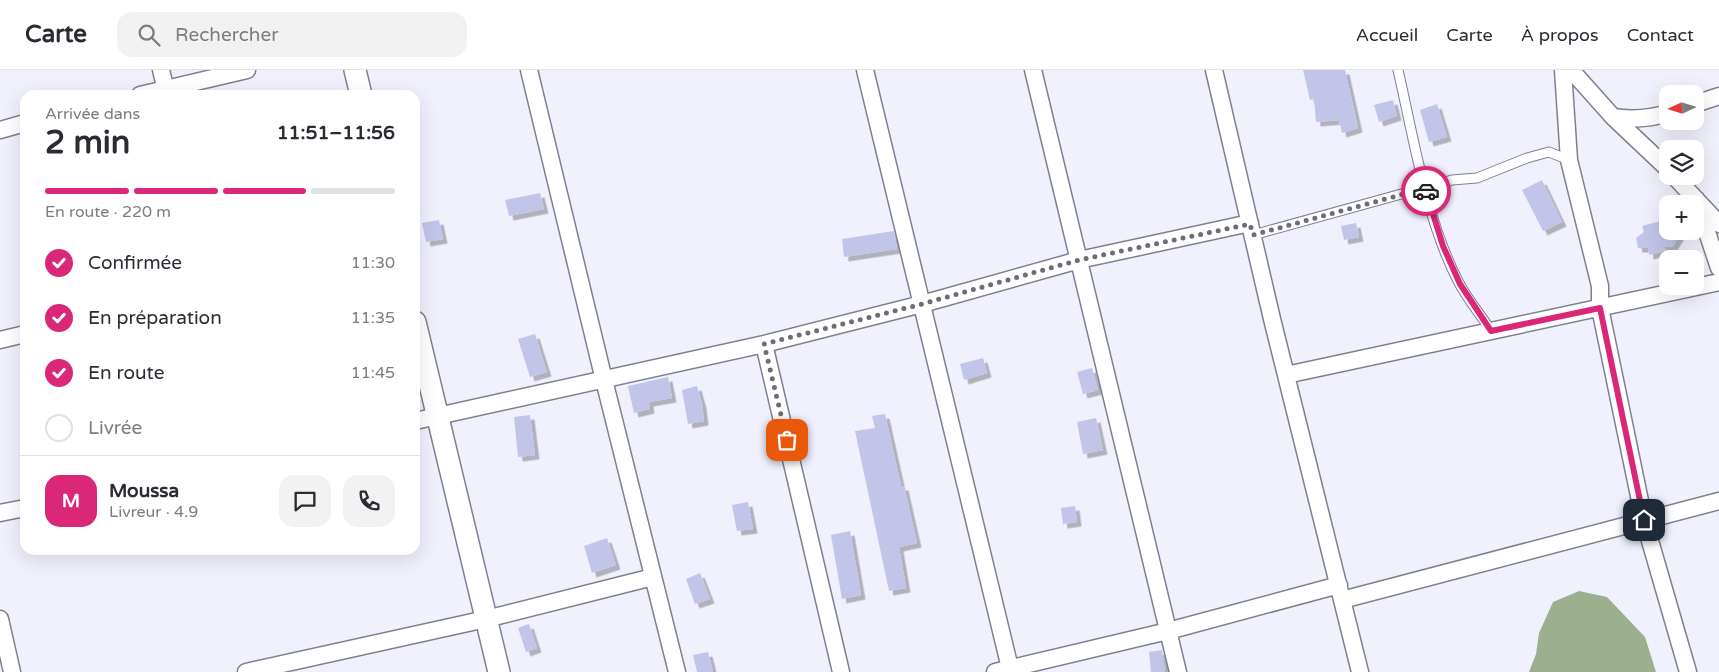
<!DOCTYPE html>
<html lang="fr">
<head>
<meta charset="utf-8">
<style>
	:root { --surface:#fff; --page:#f2f2f3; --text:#2b2b33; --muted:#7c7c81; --line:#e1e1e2; --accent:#db2777 }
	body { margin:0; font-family:"Varela Round",sans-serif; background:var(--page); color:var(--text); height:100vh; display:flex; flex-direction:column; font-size:19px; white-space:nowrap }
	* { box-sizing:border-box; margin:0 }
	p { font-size:16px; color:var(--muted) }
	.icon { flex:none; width:28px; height:28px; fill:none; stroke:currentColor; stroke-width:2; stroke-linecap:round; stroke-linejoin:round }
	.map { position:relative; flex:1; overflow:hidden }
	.side { position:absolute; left:20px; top:20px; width:400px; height:465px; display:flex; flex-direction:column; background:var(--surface); border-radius:15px; box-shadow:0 5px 20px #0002 }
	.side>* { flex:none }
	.needle { width:32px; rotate:266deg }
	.controls { position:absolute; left:1659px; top:15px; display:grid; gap:10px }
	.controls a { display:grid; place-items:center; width:45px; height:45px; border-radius:10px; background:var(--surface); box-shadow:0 5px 20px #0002; font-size:25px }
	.pin { position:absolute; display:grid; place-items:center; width:42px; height:42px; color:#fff; margin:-21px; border-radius:10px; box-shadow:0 2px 8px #0006 }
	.courier { position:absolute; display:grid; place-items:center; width:50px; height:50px; margin:-25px; border:4px solid #db2777; border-radius:50%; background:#fff; color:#222; box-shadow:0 1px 6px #0007 }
	.headline em { font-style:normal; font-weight:700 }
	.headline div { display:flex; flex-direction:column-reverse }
	.headline { display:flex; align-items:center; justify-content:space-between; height:85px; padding:0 25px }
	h1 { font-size:32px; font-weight:700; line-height:38px }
	.bar { display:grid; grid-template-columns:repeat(4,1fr); gap:8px 5px; align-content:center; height:60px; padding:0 25px }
	.bar i { height:6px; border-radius:4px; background:var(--line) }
	.bar .current { background:var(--accent) }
	.bar p { grid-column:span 4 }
	.line { display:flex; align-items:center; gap:12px; padding:0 25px; border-top:1px solid var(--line) }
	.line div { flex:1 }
	.round { display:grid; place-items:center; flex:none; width:52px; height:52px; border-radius:15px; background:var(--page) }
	ol { padding:0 25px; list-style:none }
	li { display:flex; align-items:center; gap:15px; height:55px }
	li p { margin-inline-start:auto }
	li .icon { padding:5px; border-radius:50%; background:var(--accent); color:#fff; stroke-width:4 }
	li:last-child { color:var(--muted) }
	li i { width:28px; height:28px; border:2px solid var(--line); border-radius:50% }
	header { display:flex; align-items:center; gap:30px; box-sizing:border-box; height:70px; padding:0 25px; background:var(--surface); border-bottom:1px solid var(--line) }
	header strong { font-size:24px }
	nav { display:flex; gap:28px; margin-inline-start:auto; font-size:18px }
	.search { width:350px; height:45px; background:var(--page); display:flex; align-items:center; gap:12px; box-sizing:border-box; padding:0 18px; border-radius:15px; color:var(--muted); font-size:19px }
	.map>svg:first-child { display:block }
	.water { fill:#9db08e }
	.building { fill:#c2c5e9; filter:url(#shadow) }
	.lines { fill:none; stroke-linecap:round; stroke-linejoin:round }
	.service-casing { stroke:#7e8090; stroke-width:11 }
	.minor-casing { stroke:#7e8090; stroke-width:19 }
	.tertiary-casing { stroke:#7e8090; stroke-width:24 }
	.service { stroke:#fff; stroke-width:9 }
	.minor { stroke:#fff; stroke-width:16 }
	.tertiary { stroke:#fff; stroke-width:21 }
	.done { stroke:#6c6d76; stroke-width:5; stroke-dasharray:0 9 }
	.route { stroke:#db2777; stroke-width:6 }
</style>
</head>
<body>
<header>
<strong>Carte</strong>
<div class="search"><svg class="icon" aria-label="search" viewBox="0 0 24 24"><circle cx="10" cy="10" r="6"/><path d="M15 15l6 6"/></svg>Rechercher</div>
<nav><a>Accueil</a><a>Carte</a><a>À propos</a><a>Contact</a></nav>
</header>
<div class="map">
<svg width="1719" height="602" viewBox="0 0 1719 602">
	<defs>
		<filter id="shadow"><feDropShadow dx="4.5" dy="4.5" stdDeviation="0" flood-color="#0004"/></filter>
	</defs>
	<rect width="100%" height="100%" fill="#f0f1fd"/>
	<path class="water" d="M 1579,521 L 1607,527 L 1645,567 L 1656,602 L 1529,602 L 1536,584 L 1539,563 L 1553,532 Z"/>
	<path class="building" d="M 1303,0 L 1345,0 L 1358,58 L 1342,63 L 1339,50 L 1316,52 L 1314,29 L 1310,30 Z
		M 1393,30 L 1397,46 L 1379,52 L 1374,35 Z
		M 1437,34 L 1447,67 L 1429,72 L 1420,40 Z
		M 1542,110 L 1562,152 L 1543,161 L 1522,120 Z
		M 540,123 L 544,139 L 509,146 L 505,130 Z
		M 1668,149 L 1668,161 L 1682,161 L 1673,176 L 1664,177 L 1666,181 L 1649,185 L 1648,178 L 1638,178 L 1636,168 L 1644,162 L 1642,156 Z
		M 439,150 L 443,169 L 426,172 L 422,153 Z
		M 1356,153 L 1359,167 L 1344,170 L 1341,156 Z
		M 894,161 L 897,179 L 844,187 L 842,169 Z
		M 535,264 L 547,302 L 530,307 L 518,269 Z
		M 983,288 L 987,303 L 964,310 L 960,294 Z
		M 1092,298 L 1098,320 L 1083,324 L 1077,302 Z
		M 668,307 L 672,328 L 649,332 L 650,339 L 634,343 L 628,316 Z
		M 697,316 L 702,334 L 704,351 L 688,354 L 682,320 Z
		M 885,344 L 901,416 L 904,416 L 917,473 L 899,477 L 906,518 L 889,521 L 855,361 L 875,358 L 872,346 Z
		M 530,345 L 535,385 L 518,387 L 514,347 Z
		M 1096,348 L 1103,380 L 1083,384 L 1077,352 Z
		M 748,432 L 753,459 L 737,461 L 732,435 Z
		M 1075,436 L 1077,452 L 1063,454 L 1061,438 Z
		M 850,461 L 861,525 L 842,529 L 831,465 Z
		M 607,468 L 616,495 L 592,503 L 584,476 Z
		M 700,503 L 710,529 L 695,534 L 686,509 Z
		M 529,554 L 537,578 L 526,582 L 518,558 Z
		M 1162,580 L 1165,602 L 1151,602 L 1149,582 Z
		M 708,582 L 713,602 L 697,602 L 693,585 Z"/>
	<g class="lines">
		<g class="service-casing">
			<path id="service" d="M 1398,0 C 1414,69 1426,150 1459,213 C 1468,230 1481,245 1491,261
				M 1253,165 L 1452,110 L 1477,108 L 1527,88 L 1549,82 L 1569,90"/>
		</g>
		<g class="minor-casing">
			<path id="minor" d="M 161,0 L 167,25
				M 529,0 L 604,310 L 677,602
				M 865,0 L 1010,598
				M 1033,0 L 1178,602
				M 1214,0 L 1272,249 L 1360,602
				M 1563,0 L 1569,90 L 1600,216 L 1600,238 L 1644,450 L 1688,602
				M 1571,0 L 1613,47 L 1668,99
				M 140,25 L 247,0
				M 1695,34 L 1719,26
				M 1613,47 C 1632,50 1649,49 1668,43
				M 0,60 L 25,53
				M 1674,106 L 1719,154
				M 1696,129 L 1719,198
				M 0,270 L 25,264
				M 764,274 L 841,602
				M 1286,305 L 1719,212
				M 415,351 L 764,274 L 922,234 L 1079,190 L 1250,153
				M 0,443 L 25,438
				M 1342,530 L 1719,431
				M 0,549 L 12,602
				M 246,602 L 486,549 L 653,507
				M 995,602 L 1168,561 L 1339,515"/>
		</g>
		<g class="tertiary-casing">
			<path id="tertiary" d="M 355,0 L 361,25
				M 415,252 L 499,602"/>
		</g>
		<use href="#service" class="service"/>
		<use href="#minor" class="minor"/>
		<use href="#tertiary" class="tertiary"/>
	</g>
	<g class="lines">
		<path class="done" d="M 787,370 L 764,274 L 922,234 L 1079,190 L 1250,154 L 1253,165 L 1426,118 L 1426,121"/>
		<path class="route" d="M 1426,121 L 1443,176 L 1460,214 L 1491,261 L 1600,238 L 1644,450"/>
	</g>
</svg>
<div class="controls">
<a><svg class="needle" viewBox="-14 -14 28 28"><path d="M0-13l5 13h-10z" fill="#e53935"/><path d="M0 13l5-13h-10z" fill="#7c7c81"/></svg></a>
<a><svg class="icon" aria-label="layers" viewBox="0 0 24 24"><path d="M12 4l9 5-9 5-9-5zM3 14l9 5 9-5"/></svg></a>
<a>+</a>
<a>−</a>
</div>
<div class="pin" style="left:787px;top:370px;background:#ea580c"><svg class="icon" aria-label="bag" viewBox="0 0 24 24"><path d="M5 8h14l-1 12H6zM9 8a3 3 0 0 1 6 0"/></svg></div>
<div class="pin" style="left:1644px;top:450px;background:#1f2937"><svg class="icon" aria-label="home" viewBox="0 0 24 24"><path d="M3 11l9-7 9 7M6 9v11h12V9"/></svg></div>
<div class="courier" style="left:1426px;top:121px"><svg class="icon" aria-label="car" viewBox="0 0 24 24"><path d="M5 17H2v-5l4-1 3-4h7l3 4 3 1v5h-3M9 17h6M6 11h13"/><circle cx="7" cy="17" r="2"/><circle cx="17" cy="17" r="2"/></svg></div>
<section class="side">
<div class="headline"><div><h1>2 min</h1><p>Arrivée dans</p></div><em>11:51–11:56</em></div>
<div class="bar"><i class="current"></i><i class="current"></i><i class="current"></i><i></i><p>En route · 220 m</p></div>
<ol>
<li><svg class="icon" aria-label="check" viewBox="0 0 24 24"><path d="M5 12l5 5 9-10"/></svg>Confirmée<p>11:30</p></li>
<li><svg class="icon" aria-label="check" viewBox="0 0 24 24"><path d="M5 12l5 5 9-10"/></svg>En préparation<p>11:35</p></li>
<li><svg class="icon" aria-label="check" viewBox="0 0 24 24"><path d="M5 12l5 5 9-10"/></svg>En route<p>11:45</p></li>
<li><i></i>Livrée</li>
</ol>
<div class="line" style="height:90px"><b class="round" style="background:var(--accent);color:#fff">M</b><div><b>Moussa</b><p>Livreur · 4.9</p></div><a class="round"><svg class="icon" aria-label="chat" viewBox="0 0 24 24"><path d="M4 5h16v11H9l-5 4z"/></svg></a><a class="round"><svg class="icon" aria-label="phone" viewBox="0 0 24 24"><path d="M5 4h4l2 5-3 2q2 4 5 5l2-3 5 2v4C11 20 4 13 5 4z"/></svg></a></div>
</section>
</div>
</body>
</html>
